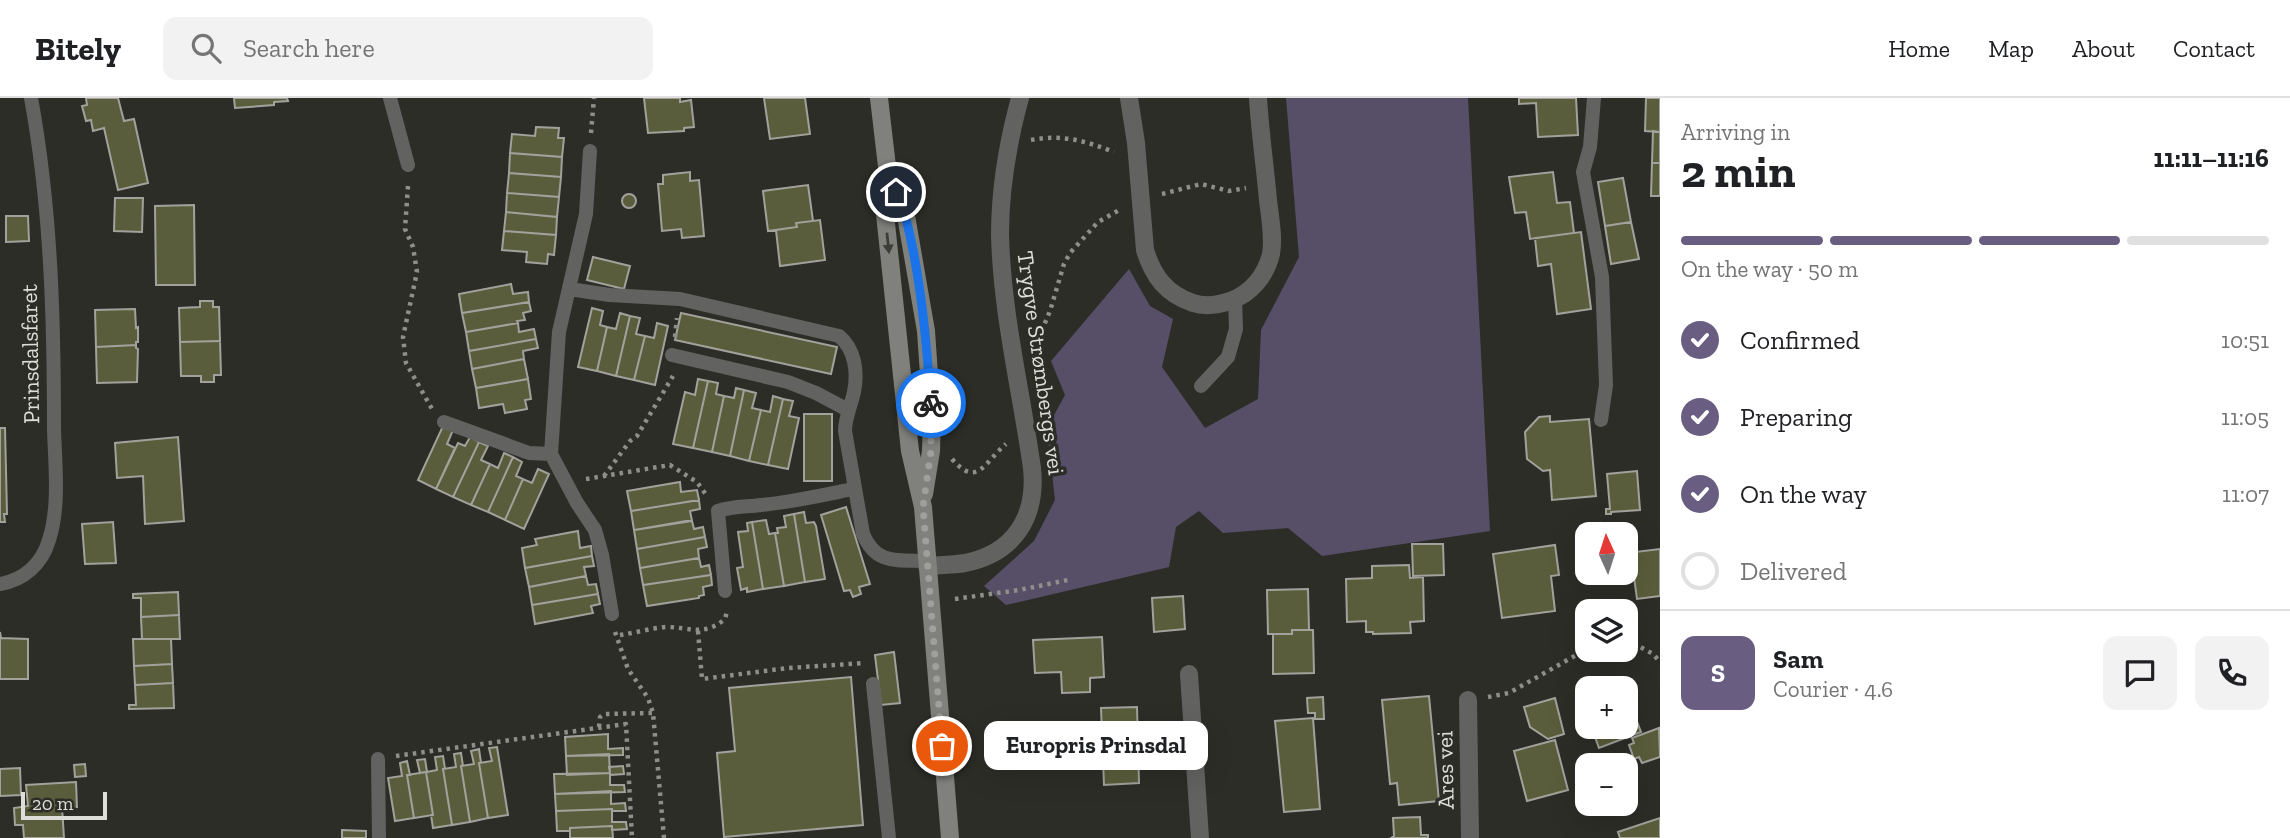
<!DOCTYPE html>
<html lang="en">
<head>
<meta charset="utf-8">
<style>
	:root { --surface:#fff; --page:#f2f2f2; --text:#202124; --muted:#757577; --line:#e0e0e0; --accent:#695e81 }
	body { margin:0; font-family:"Zilla Slab",serif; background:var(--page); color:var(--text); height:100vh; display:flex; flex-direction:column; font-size:26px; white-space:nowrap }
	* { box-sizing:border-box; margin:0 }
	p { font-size:23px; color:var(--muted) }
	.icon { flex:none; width:38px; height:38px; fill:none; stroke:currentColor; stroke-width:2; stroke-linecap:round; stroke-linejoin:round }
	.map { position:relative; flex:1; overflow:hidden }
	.details { display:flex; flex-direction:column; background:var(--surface); width:630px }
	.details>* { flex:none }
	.needle { width:46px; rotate:357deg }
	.fabs { position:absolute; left:1575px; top:424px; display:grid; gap:14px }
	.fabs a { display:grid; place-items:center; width:63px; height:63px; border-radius:14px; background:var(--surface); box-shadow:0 7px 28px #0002; font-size:35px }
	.scale { position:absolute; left:21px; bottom:18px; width:86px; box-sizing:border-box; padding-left:7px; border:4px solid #dddeda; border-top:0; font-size:19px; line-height:24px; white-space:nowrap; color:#dddeda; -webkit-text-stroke:5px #2d2d28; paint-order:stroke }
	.pin { position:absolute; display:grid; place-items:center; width:60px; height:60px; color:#fff; margin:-30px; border:4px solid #fff; border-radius:50%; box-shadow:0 2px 7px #0007 }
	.courier { position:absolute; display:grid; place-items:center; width:70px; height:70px; margin:-35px; border:5px solid #1a73e8; border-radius:50%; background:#fff; color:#222; box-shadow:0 2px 9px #0007 }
	.bubble { position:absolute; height:49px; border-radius:14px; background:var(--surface); box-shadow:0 7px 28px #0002; font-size:23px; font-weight:800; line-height:49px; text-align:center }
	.summary em { font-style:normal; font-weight:800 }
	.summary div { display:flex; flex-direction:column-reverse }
	.summary { display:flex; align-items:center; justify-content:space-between; height:119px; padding:0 21px }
	h1 { font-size:46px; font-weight:800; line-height:52px }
	.bar { display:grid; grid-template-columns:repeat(4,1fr); gap:10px 7px; align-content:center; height:84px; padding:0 21px }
	.bar i { height:9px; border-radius:5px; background:var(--line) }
	.bar .active { background:var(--accent) }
	.bar p { grid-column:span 4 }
	.line { display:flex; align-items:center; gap:18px; padding:0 21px; border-top:2px solid var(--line) }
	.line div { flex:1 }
	.round { display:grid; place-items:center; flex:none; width:74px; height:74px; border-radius:14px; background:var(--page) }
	ol { padding:0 21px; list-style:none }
	li { display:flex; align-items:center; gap:21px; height:77px }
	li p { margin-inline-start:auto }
	li .icon { padding:7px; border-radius:50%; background:var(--accent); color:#fff; stroke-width:4 }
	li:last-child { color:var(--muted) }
	li i { width:38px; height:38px; border:4px solid var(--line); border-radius:50% }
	header { display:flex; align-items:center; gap:42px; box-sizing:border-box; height:98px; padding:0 35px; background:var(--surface); border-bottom:2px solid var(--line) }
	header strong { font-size:33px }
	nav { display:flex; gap:38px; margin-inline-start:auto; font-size:24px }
	.search { width:490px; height:63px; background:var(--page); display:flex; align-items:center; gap:18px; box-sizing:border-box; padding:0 24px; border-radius:14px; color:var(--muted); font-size:26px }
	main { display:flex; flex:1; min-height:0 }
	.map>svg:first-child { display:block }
	.green { fill:#574f67 }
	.building { fill:#595d3b; stroke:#a1a29c; stroke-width:2 }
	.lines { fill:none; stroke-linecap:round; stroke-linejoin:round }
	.path { stroke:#8e8e8a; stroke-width:4.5; stroke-dasharray:3.5 5; stroke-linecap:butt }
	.service { stroke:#626360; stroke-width:14 }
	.minor { stroke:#626360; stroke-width:18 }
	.secondary { stroke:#80817d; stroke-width:18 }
	.oneway { fill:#3e3e39 }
	.done { stroke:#9fa09c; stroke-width:7; stroke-dasharray:0 12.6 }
	.route { stroke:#1a73e8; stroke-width:9 }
	.labels { text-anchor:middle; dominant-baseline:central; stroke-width:7; stroke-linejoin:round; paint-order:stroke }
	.street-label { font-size:23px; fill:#dddeda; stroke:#2d2d28 }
</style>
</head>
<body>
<header>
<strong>Bitely</strong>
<div class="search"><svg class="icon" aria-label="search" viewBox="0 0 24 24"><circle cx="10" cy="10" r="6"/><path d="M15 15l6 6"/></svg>Search here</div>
<nav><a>Home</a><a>Map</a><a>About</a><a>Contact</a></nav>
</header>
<main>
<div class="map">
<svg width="1660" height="740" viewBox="0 0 1660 740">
	<rect width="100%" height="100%" fill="#2d2d28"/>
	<path class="green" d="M 1286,0 L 1468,0 L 1490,433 L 1322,458 L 1288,430 L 1223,435 L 1199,413 L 1176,429 L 1169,469 L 1006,507 L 984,488 L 1034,443 L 1055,402 L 1047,330 L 1065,297 L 1051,263 L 1129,171 L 1150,208 L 1173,221 L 1162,269 L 1205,330 L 1258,301 L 1261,232 L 1299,159 Z"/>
	<path class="building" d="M 86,0 L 118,0 L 124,23 L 134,21 L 148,85 L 118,92 L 104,30 L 93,33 L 91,22 L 86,23 L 82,8 L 87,7 Z
		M 234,0 L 287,0 L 288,3 L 274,4 L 274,7 L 235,10 Z
		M 644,0 L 680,0 L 680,4 L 691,2 L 694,29 L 684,30 L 684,33 L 648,35 Z
		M 764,0 L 805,0 L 810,36 L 770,41 Z
		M 1519,0 L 1576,0 L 1578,37 L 1538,39 L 1536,5 L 1519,6 Z
		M 1646,0 L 1660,0 L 1660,34 L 1645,33 Z
		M 536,29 L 559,30 L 558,40 L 564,40 L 562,59 L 510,55 L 512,36 L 535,38 Z
		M 1653,33 L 1660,34 L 1660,65 L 1652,65 Z
		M 510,55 L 562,59 L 561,79 L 509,75 Z
		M 1652,65 L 1660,65 L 1660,98 L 1651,98 Z
		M 690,74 L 690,83 L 699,82 L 704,138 L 682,140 L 681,131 L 662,133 L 658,86 L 663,86 L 663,77 Z
		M 1553,74 L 1557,105 L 1570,104 L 1574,135 L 1530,141 L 1526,114 L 1515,115 L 1509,79 Z
		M 509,75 L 561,79 L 559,99 L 507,95 Z
		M 1623,80 L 1631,124 L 1605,128 L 1598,84 Z
		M 808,87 L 813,123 L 796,125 L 797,129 L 768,133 L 763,93 Z
		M 507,95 L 559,99 L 557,119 L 506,114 Z
		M622 103a7 7 0 1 1 14 0a7 7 0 1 1-14 0Z
		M 115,100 L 143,100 L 142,134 L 114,133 Z
		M 194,107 L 195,187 L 156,187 L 155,108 Z
		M 506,114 L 557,119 L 556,137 L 504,133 Z
		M 6,118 L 28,118 L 29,143 L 6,144 Z
		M 820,122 L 825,162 L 780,168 L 776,132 L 797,129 L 796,125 Z
		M 1631,124 L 1639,161 L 1611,166 L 1605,128 Z
		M 504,133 L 556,137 L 554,157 L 548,156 L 547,166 L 526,164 L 527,154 L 502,152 Z
		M 1581,134 L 1591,211 L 1557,216 L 1551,166 L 1538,168 L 1535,140 Z
		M 593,159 L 630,168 L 624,191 L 587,182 Z
		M 511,186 L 513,196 L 528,194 L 529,204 L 462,215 L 459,196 Z
		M 200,203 L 213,203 L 213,209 L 219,209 L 220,243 L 180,244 L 179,210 L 200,209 Z
		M 529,204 L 531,213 L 523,215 L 525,222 L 517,223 L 518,225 L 466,234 L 462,215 Z
		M 592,210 L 603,213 L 600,227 L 607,229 L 597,273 L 578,269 Z
		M 135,211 L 136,230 L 138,229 L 138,244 L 136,244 L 136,247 L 96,249 L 95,212 Z
		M 620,215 L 630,218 L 616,278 L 597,273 L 607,229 L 616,231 Z
		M 681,215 L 837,249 L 831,276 L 675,242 Z
		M 630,218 L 640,220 L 636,236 L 645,238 L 634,282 L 616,278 Z
		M 518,225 L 519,234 L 534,231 L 536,241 L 469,253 L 466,234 Z
		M 657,225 L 668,228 L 655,287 L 634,282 L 645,238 L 654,240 Z
		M 536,241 L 538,250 L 523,253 L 524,261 L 472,271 L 469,253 Z
		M 220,243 L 221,277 L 214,277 L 214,284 L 201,284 L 201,278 L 181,278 L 180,244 Z
		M 136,247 L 136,250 L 138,251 L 137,284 L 97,285 L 96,249 Z
		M 524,261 L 528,281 L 476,290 L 472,271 Z
		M 528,281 L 531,301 L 525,302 L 527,311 L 505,315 L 503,306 L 479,310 L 476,290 Z
		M 698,281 L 708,283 L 693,350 L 673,346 L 685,294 L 695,297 Z
		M 708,283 L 718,285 L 716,296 L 724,298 L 712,354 L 693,350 Z
		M 736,290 L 744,292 L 730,358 L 712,354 L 724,298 L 734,300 Z
		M 744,292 L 756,295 L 752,310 L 761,312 L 749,363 L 730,358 Z
		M 773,298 L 783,301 L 768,367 L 749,363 L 761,312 L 770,314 Z
		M 783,301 L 793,303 L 789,318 L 799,320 L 788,371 L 768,367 Z
		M 804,316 L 832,316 L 832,383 L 804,383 Z
		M 1550,318 L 1550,324 L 1589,321 L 1596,398 L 1552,402 L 1550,372 L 1543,373 L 1527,361 L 1525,334 L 1539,319 Z
		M 443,328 L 453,332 L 447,346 L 455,350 L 436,391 L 418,382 Z
		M 0,330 L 5,330 L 7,416 L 4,416 L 5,424 L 0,424 Z
		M 178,339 L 184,423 L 145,426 L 143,378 L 117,380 L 115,345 Z
		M 470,339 L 479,344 L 453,399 L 436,391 L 458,345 L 465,348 Z
		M 479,344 L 488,348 L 481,362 L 490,366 L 471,407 L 453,399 Z
		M 504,355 L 513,359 L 488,414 L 471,407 L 490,366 L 498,370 Z
		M 513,359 L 522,364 L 516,378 L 523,381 L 505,422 L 488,414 Z
		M 538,371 L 549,376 L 524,431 L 505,422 L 523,381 L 532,385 Z
		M 1637,373 L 1640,412 L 1611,414 L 1611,416 L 1606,416 L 1606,411 L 1610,411 L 1607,376 Z
		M 680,384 L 681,394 L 697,392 L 699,402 L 631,413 L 627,393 Z
		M 699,402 L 700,411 L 690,413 L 692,423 L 634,432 L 631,413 Z
		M 846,409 L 870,486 L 859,489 L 861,496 L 853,499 L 850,492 L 844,493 L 821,417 Z
		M 804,414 L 806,425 L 814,424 L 816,428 L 825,481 L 805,484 L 794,416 Z
		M 794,416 L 805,484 L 784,488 L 775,435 L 778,435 L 777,430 L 786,429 L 784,418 Z
		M 766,422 L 769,436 L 775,435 L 784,488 L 763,491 L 752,424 Z
		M 686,423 L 692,423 L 694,431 L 703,429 L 705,439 L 637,451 L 634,432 Z
		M 113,424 L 116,465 L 85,466 L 82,426 Z
		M 752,424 L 763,491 L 747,494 L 747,490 L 741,492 L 737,470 L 743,469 L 738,434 L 748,433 L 747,425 Z
		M 1600,425 L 1602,436 L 1587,436 L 1587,448 L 1583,448 L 1580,428 Z
		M 578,433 L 580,450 L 591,448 L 592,458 L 525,470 L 522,450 L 537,447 L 535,441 Z
		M 705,439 L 707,449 L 698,451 L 699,460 L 640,470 L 637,451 Z
		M 1412,446 L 1443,446 L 1444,477 L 1413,478 Z
		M 1555,447 L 1559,477 L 1551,478 L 1555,513 L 1502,520 L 1493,456 Z
		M 1635,449 L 1636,454 L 1660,451 L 1660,498 L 1637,501 L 1634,479 L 1622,482 L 1621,474 L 1626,474 L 1626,450 Z
		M 592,458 L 594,468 L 584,469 L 586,478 L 529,489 L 525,470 Z
		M 699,460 L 701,469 L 709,467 L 711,477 L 643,487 L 640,470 Z
		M 1409,467 L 1410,480 L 1423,479 L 1424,523 L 1410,524 L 1411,535 L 1373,536 L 1373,534 L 1366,534 L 1366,523 L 1347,524 L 1346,481 L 1372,480 L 1372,468 Z
		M 711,477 L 712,487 L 703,489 L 704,497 L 699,498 L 699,500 L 647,508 L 643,487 Z
		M 586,478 L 588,487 L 596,486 L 598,496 L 532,507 L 529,489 Z
		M 1308,491 L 1309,532 L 1292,532 L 1292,536 L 1268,536 L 1267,492 Z
		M 178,494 L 179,517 L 141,519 L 141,500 L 133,500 L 133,496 Z
		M 598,496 L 600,506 L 591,508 L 593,515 L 535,526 L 532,507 Z
		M 1183,498 L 1185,531 L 1154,534 L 1152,500 Z
		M 179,517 L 180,541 L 142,541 L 141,519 Z
		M 1292,532 L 1313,532 L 1314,575 L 1273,576 L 1273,536 L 1292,536 Z
		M 0,534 L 1,540 L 28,541 L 28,581 L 0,581 Z
		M 1102,539 L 1104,579 L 1090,580 L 1090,594 L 1062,595 L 1061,574 L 1035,575 L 1033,542 Z
		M 133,541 L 171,541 L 172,566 L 134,568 Z
		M 894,554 L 900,605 L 881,607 L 875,557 Z
		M 172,566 L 173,585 L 135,587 L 134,568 Z
		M 851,579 L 863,727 L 724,739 L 717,655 L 735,653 L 729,590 Z
		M 1620,579 L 1624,590 L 1590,590 Z
		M 173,585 L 174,610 L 129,611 L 129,607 L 136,607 L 135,587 Z
		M 1587,591 L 1587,619 L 1578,594 Z
		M 1629,593 L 1634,607 L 1631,608 L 1641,634 L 1599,650 L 1591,628 L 1626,628 L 1626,594 Z
		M 1429,598 L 1439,703 L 1399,707 L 1397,685 L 1390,686 L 1382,602 Z
		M 1323,599 L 1324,621 L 1315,621 L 1315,615 L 1308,615 L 1307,600 Z
		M 1555,600 L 1564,636 L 1548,641 L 1530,629 L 1524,609 Z
		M 1137,609 L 1139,685 L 1104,687 L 1101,610 Z
		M 1313,620 L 1320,711 L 1284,714 L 1275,623 Z
		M 1659,630 L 1660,659 L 1642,665 L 1639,659 L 1634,661 L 1629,647 L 1634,645 L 1632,640 Z
		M 608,636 L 608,651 L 623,650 L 623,657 L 566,658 L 565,639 Z
		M 1555,642 L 1568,692 L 1527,703 L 1514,653 Z
		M 497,649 L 508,717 L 488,720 L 479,665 L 492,663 L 489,650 Z
		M 479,651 L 481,665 L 479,665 L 488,720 L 470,724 L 461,668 L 474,666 L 471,653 Z
		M 461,655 L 463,668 L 461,668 L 470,724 L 452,727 L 443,671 L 456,669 L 454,656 Z
		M 609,656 L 610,675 L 567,677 L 566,658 Z
		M 443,658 L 445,671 L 443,671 L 452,727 L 433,730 L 431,717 L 433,717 L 426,674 L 420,675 L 417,662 L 425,661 L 427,674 L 437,672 L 435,659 Z
		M 407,663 L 410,677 L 407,677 L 414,720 L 395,723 L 388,680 L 402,678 L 400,665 Z
		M 85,666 L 86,678 L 75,679 L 74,667 Z
		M 623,668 L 624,676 L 610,677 L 610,687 L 624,687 L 625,694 L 555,696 L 554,676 L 610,675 L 609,669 Z
		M 20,670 L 21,697 L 0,698 L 0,671 Z
		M 426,674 L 433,717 L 414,720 L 407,677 Z
		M 76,684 L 77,709 L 62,709 L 64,740 L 24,740 L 23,727 L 15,727 L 14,710 L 28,708 L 26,687 Z
		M 611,693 L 611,706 L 625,705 L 626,713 L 612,713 L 612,711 L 556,713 L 555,696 Z
		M 612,711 L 612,724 L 626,724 L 627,731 L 612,732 L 612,728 L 570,730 L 570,733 L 557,733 L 556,713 Z
		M 1420,719 L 1421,737 L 1428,737 L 1428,740 L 1391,740 L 1394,738 L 1393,720 Z
		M 1660,720 L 1660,740 L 1620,740 L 1618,734 Z
		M 612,728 L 613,740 L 570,740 L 570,730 Z
		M 342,732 L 366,733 L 366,740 L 342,740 Z"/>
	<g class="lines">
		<path class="path" d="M 591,35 L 594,0
			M 1031,42 C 1062,36 1086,43 1114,54
			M 408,88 L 405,131 L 413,149 L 417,174 L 403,239 L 406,265 L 432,311
			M 1162,96 L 1201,86 L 1229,93 L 1246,90
			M 675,239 L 677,220
			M 1035,249 L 1050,213 L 1064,166 L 1070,155 L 1098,124 L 1121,111
			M 952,361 C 978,391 985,363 1006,346
			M 604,378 L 630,343 L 637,338 L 673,278
			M 586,381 L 670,367 L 697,384 L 707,398
			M 955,501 L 1019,492 L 1068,482
			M 698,533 L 702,581 L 788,570 L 865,565
			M 615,534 L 628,571 L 648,600 L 653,615 L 664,740
			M 620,537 C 635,535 651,530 666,529 C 689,529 704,539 725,521 L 727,513
			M 1626,541 L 1653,556 L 1660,564
			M 1488,599 L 1509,595 L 1587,551
			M 599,629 L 600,619 L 604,616 L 653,615
			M 396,658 L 626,626 L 632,740"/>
		<path class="service" d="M 390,0 L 408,67
			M 1594,0 L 1590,49 L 1583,74 L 1602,179 L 1606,287 L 1601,322
			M 590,53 L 586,116 L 559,234 L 551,356 L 577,405 L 595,432 L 602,457 L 612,516
			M 569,191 L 610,197 L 680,201 L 839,238 C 855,251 858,274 854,294 C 851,308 845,319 845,333 L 863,436 C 876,467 897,462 926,463
			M 672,257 L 788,284 L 816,295 L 848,312
			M 1201,288 L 1228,259 L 1236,231 L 1235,201
			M 444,324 L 529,355 L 551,356
			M 0,486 C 24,482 42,466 49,442 C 60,408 55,366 54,331 C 54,220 51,109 31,0
			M 725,493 L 718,413 C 733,408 746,409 761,407 C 792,404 823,397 853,391
			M 873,586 L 889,740
			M 378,661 L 379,740"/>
		<path class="minor" d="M 1129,0 L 1136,45 L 1145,152 C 1153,178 1166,196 1193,205 C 1205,209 1218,207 1230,203 C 1251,196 1266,177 1271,156 C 1274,139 1270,120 1268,102 C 1265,68 1260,34 1258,0
			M 927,468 C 939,467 952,467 965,465 C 1015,455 1037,418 1032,370 C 1021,292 1002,216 1000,137 C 1000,91 1008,44 1020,0
			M 1189,576 L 1200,740
			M 1468,602 L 1470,740"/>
		<path class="secondary" d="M 879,0 L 888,77 L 885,116 L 910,353 L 923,409 L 950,740
			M 890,80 L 905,112 L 926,233 L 932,320 L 931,353 L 924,396"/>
	</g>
	<defs><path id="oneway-solid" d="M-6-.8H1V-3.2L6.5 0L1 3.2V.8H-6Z" transform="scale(1.75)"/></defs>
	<use class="oneway" href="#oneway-solid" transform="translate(888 145) rotate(84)"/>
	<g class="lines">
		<path class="done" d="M 931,305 L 931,353 L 923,409 L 942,648"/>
		<path class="route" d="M 896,94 C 905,113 909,132 913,152 C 923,203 927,253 931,305"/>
	</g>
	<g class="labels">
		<g class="street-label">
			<text transform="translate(30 256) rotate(-91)">Prinsdalsfaret</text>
			<text transform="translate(1041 265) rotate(82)">Trygve Strømbergs vei</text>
			<text transform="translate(1445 672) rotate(-91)">Ares vei</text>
		</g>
	</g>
</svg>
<div class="fabs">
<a><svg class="needle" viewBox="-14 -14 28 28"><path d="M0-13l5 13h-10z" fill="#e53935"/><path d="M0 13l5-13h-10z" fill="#757577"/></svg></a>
<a><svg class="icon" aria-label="layers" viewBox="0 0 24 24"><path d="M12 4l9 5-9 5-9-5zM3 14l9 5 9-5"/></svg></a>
<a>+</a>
<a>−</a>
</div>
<div class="scale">20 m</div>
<div class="pin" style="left:942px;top:648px;background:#ea580c"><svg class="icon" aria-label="bag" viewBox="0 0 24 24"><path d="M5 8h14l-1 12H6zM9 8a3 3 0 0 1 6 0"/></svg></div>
<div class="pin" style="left:896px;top:94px;background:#1f2937"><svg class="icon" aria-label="home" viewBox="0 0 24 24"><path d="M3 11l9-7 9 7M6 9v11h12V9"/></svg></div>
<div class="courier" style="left:931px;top:305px"><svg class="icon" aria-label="bike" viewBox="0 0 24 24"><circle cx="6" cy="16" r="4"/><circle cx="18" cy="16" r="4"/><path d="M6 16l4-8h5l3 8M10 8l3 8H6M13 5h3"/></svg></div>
<div class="bubble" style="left:984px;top:623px;width:224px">Europris Prinsdal</div>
</div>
<section class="details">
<div class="summary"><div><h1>2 min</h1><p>Arriving in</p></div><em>11:11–11:16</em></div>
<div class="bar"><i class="active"></i><i class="active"></i><i class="active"></i><i></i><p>On the way · 50 m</p></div>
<ol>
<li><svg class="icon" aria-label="check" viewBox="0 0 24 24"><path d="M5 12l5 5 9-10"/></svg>Confirmed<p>10:51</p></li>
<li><svg class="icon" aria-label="check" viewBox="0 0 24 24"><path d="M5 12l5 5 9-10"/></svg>Preparing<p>11:05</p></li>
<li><svg class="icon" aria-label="check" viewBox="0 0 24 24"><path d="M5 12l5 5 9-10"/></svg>On the way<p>11:07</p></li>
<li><i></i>Delivered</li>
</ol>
<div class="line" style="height:126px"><b class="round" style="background:var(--accent);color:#fff">S</b><div><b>Sam</b><p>Courier · 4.6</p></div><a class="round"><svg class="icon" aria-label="chat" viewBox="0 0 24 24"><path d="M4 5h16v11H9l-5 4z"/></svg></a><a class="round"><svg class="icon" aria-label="phone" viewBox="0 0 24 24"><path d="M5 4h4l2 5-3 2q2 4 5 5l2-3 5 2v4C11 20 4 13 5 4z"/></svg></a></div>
</section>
</main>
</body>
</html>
